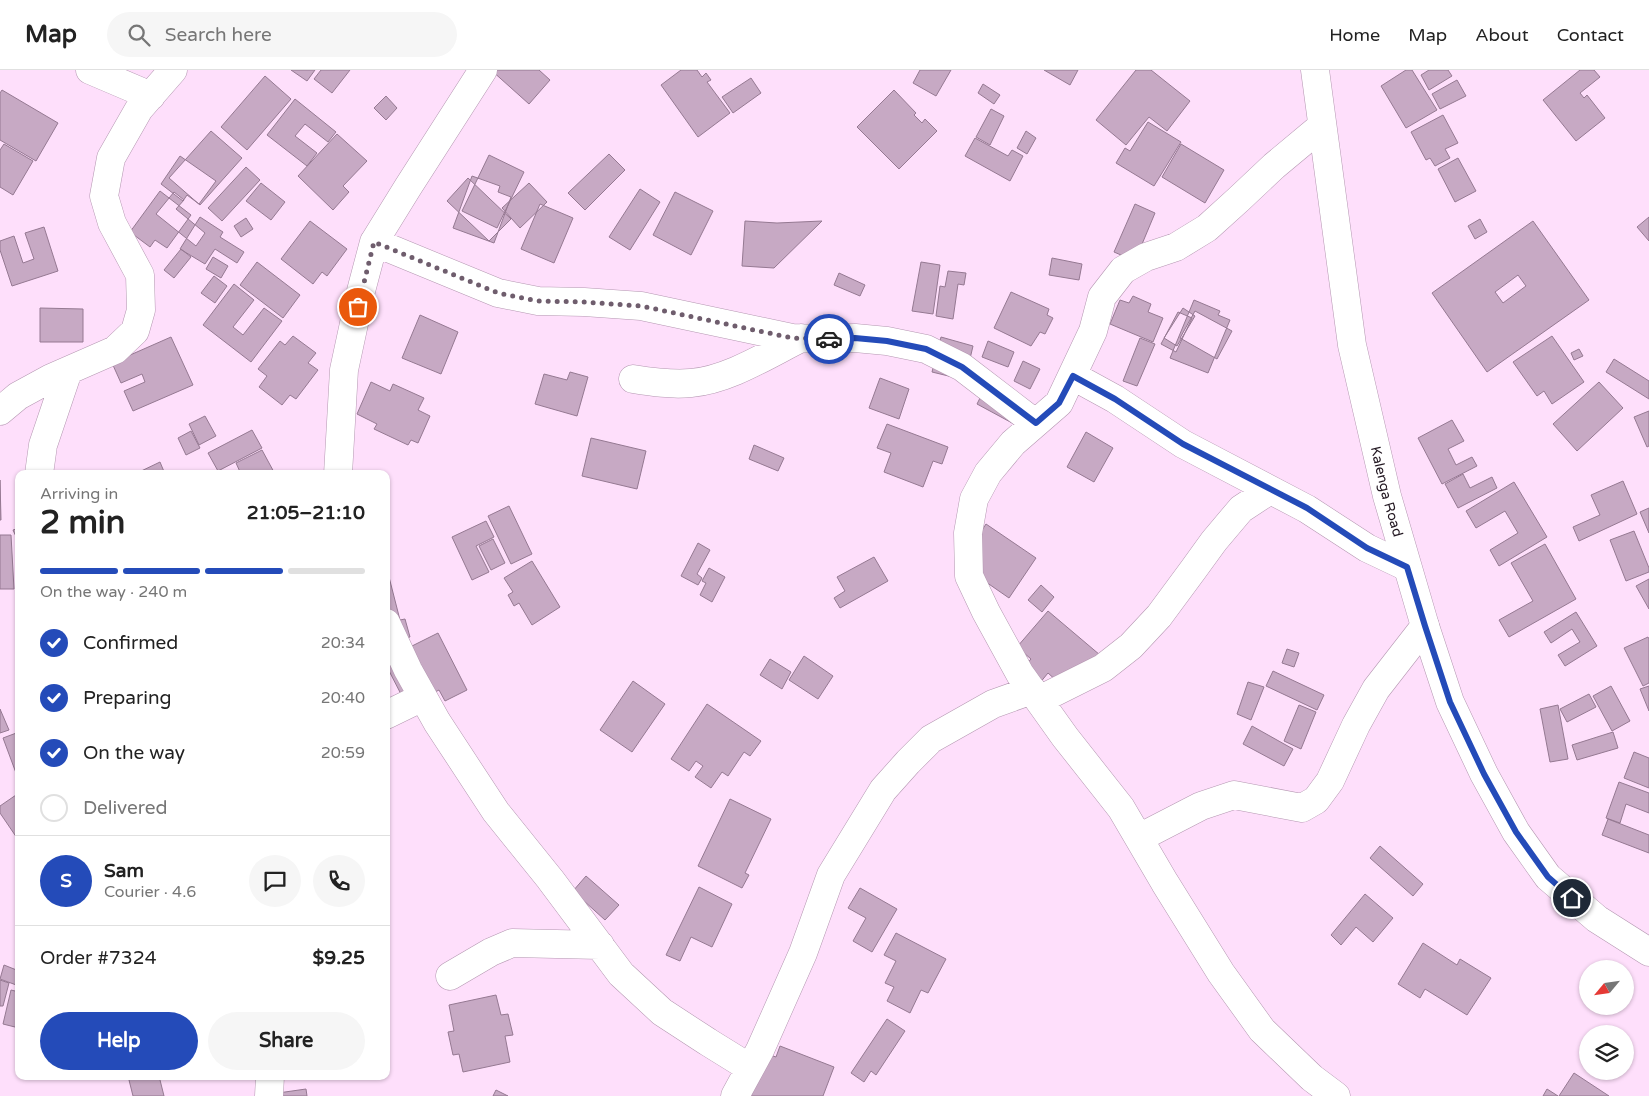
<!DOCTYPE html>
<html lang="en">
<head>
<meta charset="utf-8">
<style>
	:root { --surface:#fff; --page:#f6f6f6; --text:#222; --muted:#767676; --line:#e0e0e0; --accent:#244bb9 }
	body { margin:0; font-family:"Varela Round",sans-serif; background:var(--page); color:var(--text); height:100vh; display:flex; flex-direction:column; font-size:19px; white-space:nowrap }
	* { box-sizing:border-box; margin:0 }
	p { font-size:16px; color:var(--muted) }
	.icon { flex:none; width:28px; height:28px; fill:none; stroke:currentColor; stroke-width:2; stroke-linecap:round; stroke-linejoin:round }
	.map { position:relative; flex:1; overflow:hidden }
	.side { position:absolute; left:15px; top:400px; width:375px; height:610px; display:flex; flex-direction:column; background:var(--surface); border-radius:10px; box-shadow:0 1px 4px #0004 }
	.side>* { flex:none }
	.needle { width:32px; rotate:241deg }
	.tools { position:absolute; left:1579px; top:890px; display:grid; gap:10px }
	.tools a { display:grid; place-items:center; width:55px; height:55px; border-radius:50%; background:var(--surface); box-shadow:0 1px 4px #0004; font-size:25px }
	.pin { position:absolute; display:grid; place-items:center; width:42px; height:42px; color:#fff; margin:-21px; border:2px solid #fff; border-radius:50%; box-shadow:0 1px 5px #0007 }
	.courier { position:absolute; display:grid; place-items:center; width:50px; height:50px; margin:-25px; border:4px solid #244bb9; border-radius:50%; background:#fff; color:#222; box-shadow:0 1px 6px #0007 }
	.summary em { font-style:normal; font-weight:700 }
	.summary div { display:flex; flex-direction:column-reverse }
	.summary { display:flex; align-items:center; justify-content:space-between; height:85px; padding:0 25px }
	h1 { font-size:32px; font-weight:700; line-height:38px }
	.bar { display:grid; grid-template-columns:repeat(4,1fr); gap:8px 5px; align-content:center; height:60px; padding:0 25px }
	.bar i { height:6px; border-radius:4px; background:var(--line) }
	.bar .on { background:var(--accent) }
	.bar p { grid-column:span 4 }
	.line { display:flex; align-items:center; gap:12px; padding:0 25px; border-top:1px solid var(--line) }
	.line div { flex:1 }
	.round { display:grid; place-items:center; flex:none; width:52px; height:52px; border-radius:26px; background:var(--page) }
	ol { padding:0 25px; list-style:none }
	li { display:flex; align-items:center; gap:15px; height:55px }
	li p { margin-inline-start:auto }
	li .icon { padding:5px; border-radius:50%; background:var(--accent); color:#fff; stroke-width:4 }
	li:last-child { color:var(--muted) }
	li i { width:28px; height:28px; border:2px solid var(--line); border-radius:50% }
	.primary-button { display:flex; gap:10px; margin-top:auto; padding:10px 25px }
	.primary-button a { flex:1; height:58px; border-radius:30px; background:var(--accent); color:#fff; font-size:20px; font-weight:700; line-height:58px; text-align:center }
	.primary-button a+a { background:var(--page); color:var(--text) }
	header { display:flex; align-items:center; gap:30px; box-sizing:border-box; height:70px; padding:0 25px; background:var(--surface); border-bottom:1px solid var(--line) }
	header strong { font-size:24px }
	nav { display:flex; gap:28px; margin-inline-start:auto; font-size:18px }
	.search { width:350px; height:45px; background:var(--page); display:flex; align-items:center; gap:12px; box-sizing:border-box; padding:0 18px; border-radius:28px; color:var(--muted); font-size:19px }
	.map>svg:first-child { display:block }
	.building { fill:#c7a9c4; stroke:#957992; fill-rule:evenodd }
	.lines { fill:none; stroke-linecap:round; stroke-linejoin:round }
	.minor-casing { stroke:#b497b1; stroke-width:29 }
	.major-casing { stroke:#b497b1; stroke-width:29 }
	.minor { stroke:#fff; stroke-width:28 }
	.major { stroke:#fff; stroke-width:28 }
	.done { stroke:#6f5d6d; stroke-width:5; stroke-dasharray:0 9 }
	.route { stroke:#244bb9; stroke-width:6 }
	.labels { text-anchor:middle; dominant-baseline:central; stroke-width:4; stroke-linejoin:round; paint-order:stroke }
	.street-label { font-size:14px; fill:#221721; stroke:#fff }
</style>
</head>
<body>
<header>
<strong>Map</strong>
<div class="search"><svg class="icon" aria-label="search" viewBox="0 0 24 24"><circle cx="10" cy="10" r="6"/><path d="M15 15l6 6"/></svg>Search here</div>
<nav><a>Home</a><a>Map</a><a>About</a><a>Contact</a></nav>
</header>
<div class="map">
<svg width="1649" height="1026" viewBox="0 0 1649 1026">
	<rect width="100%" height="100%" fill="#fedffb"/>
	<path class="building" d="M 291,0 L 315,0 L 307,11 Z
		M 321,0 L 350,0 L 332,23 L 314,9 Z
		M 491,0 L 539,0 L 550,10 L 529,34 Z
		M 681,0 L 697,0 L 702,7 L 706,3 L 711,10 L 707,12 L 730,43 L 698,67 L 661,15 Z
		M 920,0 L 951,0 L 936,26 L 913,13 Z
		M 1044,0 L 1078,0 L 1070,15 Z
		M 1136,0 L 1151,0 L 1190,31 L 1167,61 L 1149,47 L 1126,75 L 1096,50 Z
		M 1406,0 L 1412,0 L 1437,40 L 1406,58 L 1381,16 Z
		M 1429,0 L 1448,0 L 1452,6 L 1429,20 L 1421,5 Z
		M 1580,0 L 1594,0 L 1600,7 L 1580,23 L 1584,28 L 1587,25 L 1605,48 L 1576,71 L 1543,30 Z
		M 265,6 L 291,29 L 247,80 L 221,57 Z
		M 751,8 L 761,23 L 733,43 L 722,27 Z
		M 1457,10 L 1466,26 L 1440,39 L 1432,24 Z
		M 983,14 L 1000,25 L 994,34 L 978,23 Z
		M 2,20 L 58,53 L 36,91 L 0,70 L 0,23 Z
		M 894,20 L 916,43 L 914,45 L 922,53 L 925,49 L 937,61 L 899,99 L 857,57 Z
		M 386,26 L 397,38 L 386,50 L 374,38 Z
		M 295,29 L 336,62 L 328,72 L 305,54 L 295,66 L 317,83 L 307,96 L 267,65 Z
		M 991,39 L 1004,46 L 990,75 L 976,67 Z
		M 1443,45 L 1458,73 L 1445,79 L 1450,88 L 1435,96 L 1430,88 L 1426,90 L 1411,62 Z
		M 1148,52 L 1181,72 L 1154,116 L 1116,93 L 1125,78 L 1130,81 Z
		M 211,61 L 242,88 L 200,135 L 169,108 Z
		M 1026,61 L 1036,68 L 1027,84 L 1017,78 Z
		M 337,64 L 367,91 L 343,116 L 349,122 L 333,140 L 298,106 Z
		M 975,68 L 1008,86 L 1012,80 L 1023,86 L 1010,111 L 965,86 Z
		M 4,74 L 33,91 L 13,125 L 0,117 L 0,80 Z
		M 1181,74 L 1224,100 L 1205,133 L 1162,107 Z
		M 609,84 L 625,100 L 585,140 L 568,123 Z
		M 489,85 L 524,102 L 497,158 L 462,141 Z
		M 180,86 L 216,111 L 199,134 L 187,125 L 183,131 L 161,114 Z
		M 1458,88 L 1476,121 L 1455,132 L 1438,99 Z
		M 246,97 L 260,110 L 222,151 L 208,138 Z
		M 472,106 L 500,116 L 498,122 L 511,127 L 494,173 L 453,158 Z
		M 468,108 L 511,149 L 489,171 L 447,131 Z
		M 261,113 L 285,132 L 271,150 L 246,131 Z
		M 529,113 L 547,132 L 520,158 L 502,138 Z
		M 640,119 L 660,132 L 630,180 L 609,167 Z
		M 160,121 L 191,145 L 167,178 L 155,170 L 150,177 L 130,162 Z
		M 174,122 L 184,130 L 176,139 L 205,163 L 196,176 L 156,144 Z
		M 675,122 L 713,141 L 691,185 L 653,165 Z
		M 540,134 L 573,148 L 554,193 L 521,179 Z
		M 1135,134 L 1155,143 L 1135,191 L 1114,182 Z
		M 200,147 L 223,162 L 220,167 L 244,182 L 237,193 L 215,179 L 205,194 L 180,179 Z
		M 1649,147 L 1649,171 L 1637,157 Z
		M 246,148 L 253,159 L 241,167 L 234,156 Z
		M 1480,149 L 1487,162 L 1475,169 L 1468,156 Z
		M 310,151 L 347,179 L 327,206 L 322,202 L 313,214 L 281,189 Z
		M 745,151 L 777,153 L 822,151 L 774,198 L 742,196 Z
		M 1533,151 L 1589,230 L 1487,302 L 1432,223 ZM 1518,205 L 1526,216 L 1503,233 L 1495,222 Z
		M 44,157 L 58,201 L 12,216 L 0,180 L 0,171 L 14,166 L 23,193 L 34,189 L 25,163 Z
		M 181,179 L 191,187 L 174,208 L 164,200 Z
		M 213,187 L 228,196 L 221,208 L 206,199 Z
		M 1052,188 L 1082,194 L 1079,210 L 1049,205 Z
		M 257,192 L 300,225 L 283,248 L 240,215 Z
		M 921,192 L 940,195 L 933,244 L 912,241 Z
		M 948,201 L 966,203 L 964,215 L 958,214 L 953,249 L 936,246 L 940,216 L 945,217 Z
		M 839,203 L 865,215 L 860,226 L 834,215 Z
		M 214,206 L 227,216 L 215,233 L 201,223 Z
		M 234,214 L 254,230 L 233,257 L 243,265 L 264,238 L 282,251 L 251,292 L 203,255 Z
		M 1011,222 L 1049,239 L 1047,245 L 1053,248 L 1045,264 L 1040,262 L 1031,276 L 994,258 Z
		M 1133,226 L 1151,234 L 1148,242 L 1163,248 L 1153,272 L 1110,254 L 1120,230 L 1129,233 Z
		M 1194,230 L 1220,241 L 1218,245 L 1230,250 L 1208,303 L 1170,288 Z
		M 40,238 L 83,239 L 83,272 L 40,272 Z
		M 1183,238 L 1195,246 L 1177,276 L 1164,268 Z
		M 1195,241 L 1232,261 L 1217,289 L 1180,268 Z
		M 1178,242 L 1192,248 L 1176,282 L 1161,274 Z
		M 420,245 L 458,262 L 441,304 L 402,288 Z
		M 293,266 L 316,283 L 308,293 L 318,300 L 296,329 L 290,325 L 282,335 L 259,317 L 267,306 L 258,299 L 280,271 L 285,275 Z
		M 1552,266 L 1584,312 L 1552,334 L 1544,321 L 1537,326 L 1513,292 Z
		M 171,267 L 193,315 L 133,341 L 124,321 L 145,312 L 142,304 L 121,313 L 112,293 Z
		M 941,267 L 973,276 L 965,310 L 932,302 Z
		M 1140,268 L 1155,274 L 1137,316 L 1123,311 Z
		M 988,271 L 1014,282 L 1008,297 L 982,287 Z
		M 1579,279 L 1583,286 L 1574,290 L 1571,283 Z
		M 1614,289 L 1649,311 L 1649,329 L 1606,302 Z
		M 1023,291 L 1040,299 L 1030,319 L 1014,311 Z
		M 570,302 L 588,307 L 577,346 L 535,334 L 544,304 L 567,310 Z
		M 880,308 L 909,319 L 899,349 L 869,338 Z
		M 371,312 L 390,321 L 393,314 L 424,328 L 418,340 L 430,346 L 418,373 L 411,370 L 408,375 L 374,359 L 377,354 L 357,344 Z
		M 1599,312 L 1623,338 L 1577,381 L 1553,354 Z
		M 984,320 L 1021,340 L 1014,354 L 977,334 Z
		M 1649,341 L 1649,376 L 1647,377 L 1634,347 Z
		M 205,346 L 216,366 L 199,375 L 189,354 Z
		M 1452,350 L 1464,371 L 1448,379 L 1456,395 L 1472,387 L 1477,396 L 1442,414 L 1418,368 Z
		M 887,354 L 948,377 L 942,394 L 933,391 L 923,417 L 884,402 L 891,383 L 877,378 Z
		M 252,360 L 262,378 L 218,401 L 208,383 Z
		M 191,361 L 200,378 L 186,385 L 178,368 Z
		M 1086,362 L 1113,378 L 1094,412 L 1067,397 Z
		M 591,368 L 646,381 L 637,419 L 582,406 Z
		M 754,375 L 784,388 L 778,401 L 749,389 Z
		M 262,380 L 275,404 L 241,404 L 236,393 Z
		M 160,392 L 165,404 L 135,404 Z
		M 1463,404 L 1470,418 L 1492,407 L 1497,418 L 1458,438 L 1445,414 Z
		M 0,410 L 1,450 L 0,450 Z
		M 1623,411 L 1637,444 L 1579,471 L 1573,457 L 1600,445 L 1591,425 Z
		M 1514,412 L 1547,467 L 1499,496 L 1490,480 L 1518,463 L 1505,441 L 1476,458 L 1466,441 Z
		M 509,436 L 532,484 L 511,494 L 488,446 Z
		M 1649,438 L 1649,463 L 1640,442 Z
		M 486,451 L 494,467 L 476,476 L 489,502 L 472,510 L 452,467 Z
		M 986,454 L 1036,488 L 1009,528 L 960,494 Z
		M 19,458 L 19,473 L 13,460 Z
		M 1634,461 L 1649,498 L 1649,502 L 1626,511 L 1610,470 Z
		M 0,465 L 11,465 L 14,519 L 0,519 Z
		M 493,469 L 505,493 L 491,500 L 479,476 Z
		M 698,473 L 710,480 L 697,504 L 702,508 L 698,515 L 681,506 Z
		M 1545,474 L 1576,529 L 1509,567 L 1499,550 L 1533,531 L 1511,493 Z
		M 874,487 L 888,511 L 840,538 L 834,528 L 845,521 L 837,507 Z
		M 532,491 L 560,537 L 532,555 L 519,533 L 514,536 L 508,525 L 513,522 L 504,508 Z
		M 709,498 L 725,507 L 712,532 L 700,525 L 706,513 L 702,511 Z
		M 389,507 L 400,550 L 405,549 L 410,567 L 386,573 L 386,508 Z
		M 1649,509 L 1649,539 L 1636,516 Z
		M 1041,515 L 1054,527 L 1042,542 L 1028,530 Z
		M 1048,541 L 1100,585 L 1069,622 L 1048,603 L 1039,614 L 1022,599 L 1031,589 L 1017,577 Z
		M 1576,542 L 1597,576 L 1565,596 L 1558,585 L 1580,572 L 1572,559 L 1551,573 L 1544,562 Z
		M 438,563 L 467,620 L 445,631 L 439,620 L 423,628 L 404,630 L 386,595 L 386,589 Z
		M 1648,567 L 1649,569 L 1649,613 L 1643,616 L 1624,578 Z
		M 1287,579 L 1299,583 L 1294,597 L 1282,593 Z
		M 804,586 L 833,606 L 818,629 L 789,610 Z
		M 770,589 L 791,602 L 782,619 L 760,605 Z
		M 1273,601 L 1324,625 L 1317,640 L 1266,616 Z
		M 633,611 L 665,634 L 632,682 L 600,660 Z
		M 1248,612 L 1264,617 L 1251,650 L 1237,644 Z
		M 1611,616 L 1630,651 L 1612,661 L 1593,626 Z
		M 1649,616 L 1649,641 L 1640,619 Z
		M 1589,624 L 1596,637 L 1567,652 L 1560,639 Z
		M 707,634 L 761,671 L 750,686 L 744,682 L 728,706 L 722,702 L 711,718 L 695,707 L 703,696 L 696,691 L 689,701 L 671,689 Z
		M 1299,635 L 1316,642 L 1301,679 L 1284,671 Z
		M 1558,635 L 1568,689 L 1550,692 L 1540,639 Z
		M 0,639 L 9,660 L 0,663 Z
		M 1252,656 L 1293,679 L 1284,696 L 1243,674 Z
		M 19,662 L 19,711 L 3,668 Z
		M 1613,662 L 1618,678 L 1577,690 L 1572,675 Z
		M 1634,682 L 1649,688 L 1649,718 L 1624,708 Z
		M 1619,712 L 1649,723 L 1649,743 L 1626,734 L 1620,753 L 1606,748 Z
		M 16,725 L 19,730 L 19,766 L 17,768 L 0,743 L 0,736 Z
		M 730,729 L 771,749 L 745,803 L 749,805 L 742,818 L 698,796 Z
		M 1608,749 L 1649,765 L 1649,783 L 1602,765 Z
		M 1380,776 L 1423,814 L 1413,826 L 1370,788 Z
		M 586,806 L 619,835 L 605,850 L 573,821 Z
		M 699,817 L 732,834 L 712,877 L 691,867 L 680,891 L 666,885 Z
		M 860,818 L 897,839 L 872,882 L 853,871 L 866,848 L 848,838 Z
		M 1365,824 L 1393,848 L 1373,872 L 1356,857 L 1341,875 L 1331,865 Z
		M 896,863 L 946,889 L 928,923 L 921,920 L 910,943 L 887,931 L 894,917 L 885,913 L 896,891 L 884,885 Z
		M 1423,873 L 1457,895 L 1460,889 L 1491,908 L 1467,945 L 1425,919 L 1420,928 L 1398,914 Z
		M 4,895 L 19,901 L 19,916 L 0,909 Z
		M 0,910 L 9,913 L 3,936 L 0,936 Z
		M 11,920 L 19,922 L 19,958 L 3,954 Z
		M 496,925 L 501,945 L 508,944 L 513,965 L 505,966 L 510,992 L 463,1002 L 459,984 L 453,985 L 448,962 L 454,961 L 449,935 Z
		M 887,949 L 905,961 L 876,1005 L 871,1001 L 864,1012 L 851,1003 Z
		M 780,976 L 834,997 L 823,1026 L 751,1026 L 767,984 L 776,987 Z
		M 1574,1003 L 1609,1026 L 1559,1026 Z
		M 128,1006 L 159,1006 L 164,1026 L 133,1026 Z
		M 306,1019 L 307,1026 L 271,1026 L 271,1024 Z
		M 1547,1019 L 1558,1026 L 1543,1026 Z
		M 496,1020 L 508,1026 L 493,1026 Z"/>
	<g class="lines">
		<g class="minor-casing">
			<path id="minor" d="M 90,0 L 151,26
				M 1322,56 L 1274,96 L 1239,129 L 1207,158 L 1176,177 L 1146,187 L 1123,200 L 1102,227 L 1093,261 L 1059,333 L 1013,373 L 988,403 L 974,429 L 968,463 L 969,506 L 986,542 L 1020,604 L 1065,667 L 1121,738 L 1165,813 L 1221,903 L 1262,960 L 1312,1008 L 1336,1026
				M 374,172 L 498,223 L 538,231 L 584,232 L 641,236 L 792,268 L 824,269 L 855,268 L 887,271 L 926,279 L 962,297 L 1035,353
				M 1073,306 L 1115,329 L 1183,374 L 1307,439 L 1367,478 L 1407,497
				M 633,309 C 652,312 672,315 691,313 C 728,310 767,285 801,268
				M 0,341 L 18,326 L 51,308 L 115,280 L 135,261 L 141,240 L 140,205 L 112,153 L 104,126 L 111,88 L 139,39 L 173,0
				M 39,404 L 43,375 L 68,301
				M 338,404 L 344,300 L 361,221 L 374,172 L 408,117 L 483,0
				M 386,553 L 408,600 L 437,652 L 496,742 L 550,809 L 621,904 L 662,942 L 708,972 L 750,998
				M 1039,630 L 1103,598 L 1131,576 L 1159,546 L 1193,500 L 1214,471 L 1241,439 L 1270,420
				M 386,645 L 423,627
				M 1139,768 L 1201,736 L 1234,725 L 1302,738 L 1316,730 L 1330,711 L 1356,655 L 1376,619 L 1425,556
				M 450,906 L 491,882 L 512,873 L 600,875
				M 269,1026 L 270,1006
				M 735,1026 L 760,980 L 803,883 L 831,805 L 883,720 L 908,692 L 931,669 L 993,634 L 1032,620"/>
		</g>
		<g class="major-casing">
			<g id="major">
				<path id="s1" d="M 1315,0 L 1352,275 L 1387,426 L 1425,556 L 1450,632 L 1484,704 L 1516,762 L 1548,807 L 1597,849 L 1649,882"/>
			</g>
		</g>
		<use href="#minor" class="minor"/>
		<use href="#major" class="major"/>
	</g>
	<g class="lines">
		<path class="done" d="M 358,237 L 374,172 L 498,223 L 538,231 L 584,232 L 641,236 L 792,268 L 829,269"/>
		<path class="route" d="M 829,269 L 855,268 L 887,271 L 926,279 L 962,297 L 1036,353 L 1059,333 L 1073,306 L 1115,329 L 1183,374 L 1307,438 L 1367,478 L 1407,497 L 1425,556 L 1450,632 L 1484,704 L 1516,762 L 1548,807 L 1572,828"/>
	</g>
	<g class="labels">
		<g class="street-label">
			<text stroke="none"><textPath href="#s1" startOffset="428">Kalenga Road</textPath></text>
		</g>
	</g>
</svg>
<div class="tools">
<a><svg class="needle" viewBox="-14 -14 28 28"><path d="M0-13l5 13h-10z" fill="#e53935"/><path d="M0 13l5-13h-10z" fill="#767676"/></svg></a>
<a><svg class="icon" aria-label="layers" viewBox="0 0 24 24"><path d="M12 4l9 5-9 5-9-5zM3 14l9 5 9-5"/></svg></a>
</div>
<div class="pin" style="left:358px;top:237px;background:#ea580c"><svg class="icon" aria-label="bag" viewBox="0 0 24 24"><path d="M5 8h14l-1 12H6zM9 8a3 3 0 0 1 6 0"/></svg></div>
<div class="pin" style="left:1572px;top:828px;background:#1f2937"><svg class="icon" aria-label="home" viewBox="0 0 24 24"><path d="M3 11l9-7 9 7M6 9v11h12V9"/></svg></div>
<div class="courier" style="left:829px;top:269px"><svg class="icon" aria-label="car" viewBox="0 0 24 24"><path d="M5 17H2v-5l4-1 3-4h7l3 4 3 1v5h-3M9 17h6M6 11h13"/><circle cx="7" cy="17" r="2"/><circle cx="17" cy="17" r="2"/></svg></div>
<section class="side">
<div class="summary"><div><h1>2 min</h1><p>Arriving in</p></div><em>21:05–21:10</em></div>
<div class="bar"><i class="on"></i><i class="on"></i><i class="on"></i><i></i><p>On the way · 240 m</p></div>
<ol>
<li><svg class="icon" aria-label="check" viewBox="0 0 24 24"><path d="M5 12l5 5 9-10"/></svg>Confirmed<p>20:34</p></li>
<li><svg class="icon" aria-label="check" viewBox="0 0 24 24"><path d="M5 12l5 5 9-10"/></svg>Preparing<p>20:40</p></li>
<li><svg class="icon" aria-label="check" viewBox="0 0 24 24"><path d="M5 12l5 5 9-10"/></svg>On the way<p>20:59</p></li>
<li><i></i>Delivered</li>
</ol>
<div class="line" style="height:90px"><b class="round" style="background:var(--accent);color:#fff">S</b><div><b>Sam</b><p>Courier · 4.6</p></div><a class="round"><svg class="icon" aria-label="chat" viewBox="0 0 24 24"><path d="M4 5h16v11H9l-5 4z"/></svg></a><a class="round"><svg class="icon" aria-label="phone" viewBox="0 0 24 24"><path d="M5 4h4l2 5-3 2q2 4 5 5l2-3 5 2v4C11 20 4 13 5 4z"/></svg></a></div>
<div class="line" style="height:65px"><div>Order #7324</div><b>$9.25</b></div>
<div class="primary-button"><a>Help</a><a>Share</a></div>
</section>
</div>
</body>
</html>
